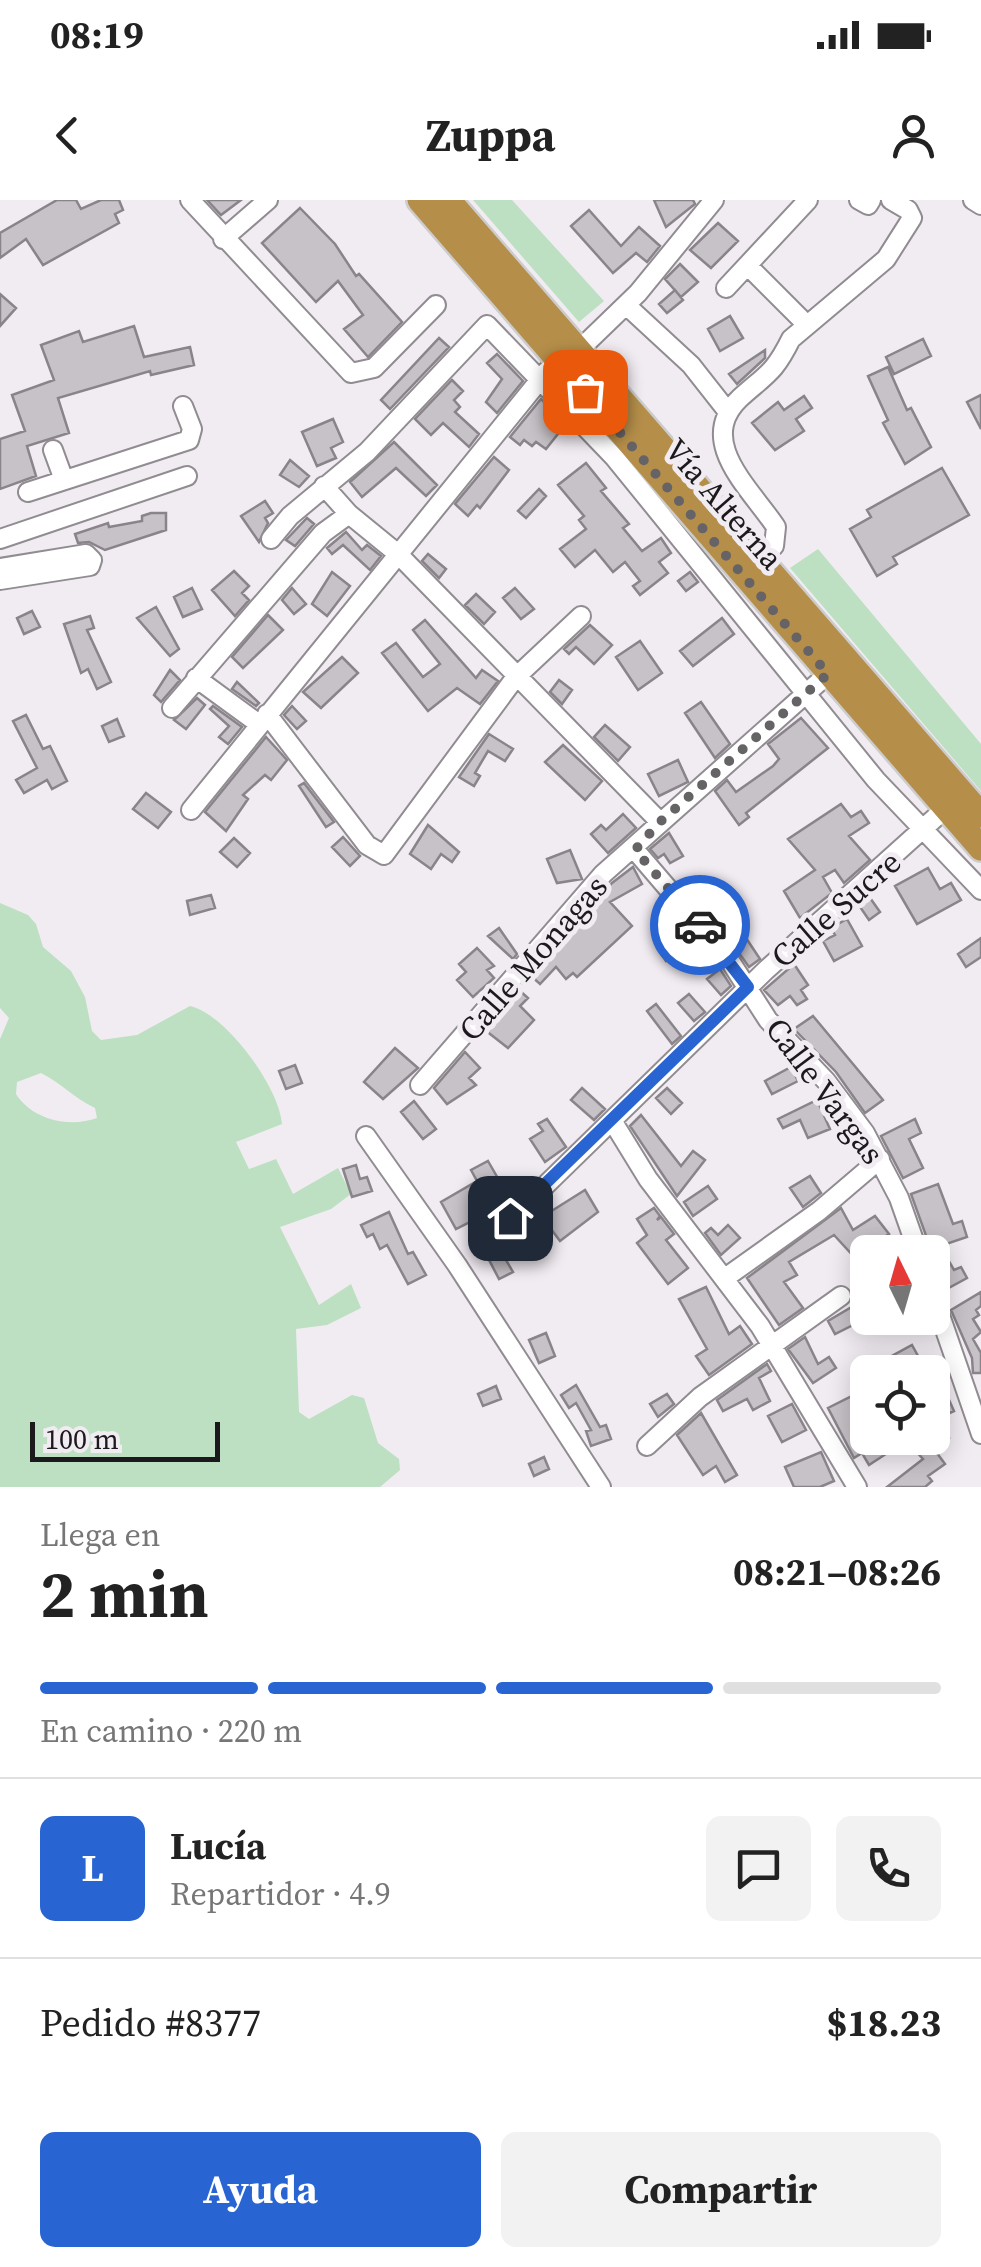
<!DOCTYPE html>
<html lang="es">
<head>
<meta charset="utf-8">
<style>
	:root { --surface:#fff; --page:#f2f2f2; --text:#222; --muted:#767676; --line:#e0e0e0; --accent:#2965d2 }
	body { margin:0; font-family:"Source Serif 4",serif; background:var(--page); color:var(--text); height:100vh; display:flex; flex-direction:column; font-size:38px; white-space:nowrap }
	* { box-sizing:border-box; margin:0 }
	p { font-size:32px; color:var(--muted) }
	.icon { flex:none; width:55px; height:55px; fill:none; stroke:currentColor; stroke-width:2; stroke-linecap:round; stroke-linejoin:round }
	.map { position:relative; height:1287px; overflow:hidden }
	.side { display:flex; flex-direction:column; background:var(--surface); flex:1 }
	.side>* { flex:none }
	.needle { width:65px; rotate:355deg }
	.fabs { position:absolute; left:850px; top:1035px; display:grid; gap:20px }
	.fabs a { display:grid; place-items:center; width:100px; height:100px; border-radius:15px; background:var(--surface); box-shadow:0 5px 25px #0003; font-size:50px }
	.scale { position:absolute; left:30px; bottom:25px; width:190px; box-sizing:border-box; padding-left:10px; border:5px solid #1b191b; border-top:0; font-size:28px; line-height:35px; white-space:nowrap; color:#1b191b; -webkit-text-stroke:8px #f1ecf2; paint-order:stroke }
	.pin { position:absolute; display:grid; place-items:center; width:85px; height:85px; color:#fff; margin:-42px; border-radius:20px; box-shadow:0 5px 15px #0006 }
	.courier { position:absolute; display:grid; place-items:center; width:100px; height:100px; margin:-50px; border:8px solid #2965d2; border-radius:50%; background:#fff; color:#222; box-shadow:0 2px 12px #0007 }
	.headline em { font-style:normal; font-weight:700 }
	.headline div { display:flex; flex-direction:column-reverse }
	.headline { display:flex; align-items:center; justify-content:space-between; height:170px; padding:0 40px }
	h1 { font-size:65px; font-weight:700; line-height:75px }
	.bar { display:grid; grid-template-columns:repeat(4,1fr); gap:15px 10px; align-content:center; height:120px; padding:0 40px }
	.bar i { height:12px; border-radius:8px; background:var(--line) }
	.bar .selected { background:var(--accent) }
	.bar p { grid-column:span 4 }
	.line { display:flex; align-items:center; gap:25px; padding:0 40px; border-top:2px solid var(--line) }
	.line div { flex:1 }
	.round { display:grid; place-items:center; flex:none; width:105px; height:105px; border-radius:15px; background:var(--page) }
	.button { display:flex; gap:20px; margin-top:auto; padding:20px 40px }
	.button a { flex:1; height:115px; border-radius:15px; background:var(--accent); color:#fff; font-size:40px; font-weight:700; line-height:115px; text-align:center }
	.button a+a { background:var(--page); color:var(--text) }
	.status { display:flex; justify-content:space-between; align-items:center; height:70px; padding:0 50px; background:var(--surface); direction:ltr }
	.status svg { height:28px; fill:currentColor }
	header { display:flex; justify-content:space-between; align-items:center; height:130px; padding:0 40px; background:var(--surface); font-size:45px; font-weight:700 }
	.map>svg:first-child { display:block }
	.green { fill:#bce0c1; fill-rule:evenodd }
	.building { fill:#c7c2c7; stroke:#898489; stroke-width:2.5 }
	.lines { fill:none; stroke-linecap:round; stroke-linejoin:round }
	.minor-casing { stroke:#918c91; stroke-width:22 }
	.highway-casing { stroke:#cdcccd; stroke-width:30 }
	.minor { stroke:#fff; stroke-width:18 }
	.highway { stroke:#b58e49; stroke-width:25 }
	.done { stroke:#666366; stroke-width:10; stroke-dasharray:0 18 }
	.route { stroke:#2965d2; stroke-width:12 }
	.labels { text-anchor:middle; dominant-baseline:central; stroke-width:10; stroke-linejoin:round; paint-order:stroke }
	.street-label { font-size:32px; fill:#1b191b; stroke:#f1ecf2 }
</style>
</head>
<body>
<div class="status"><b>08:19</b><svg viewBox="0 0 49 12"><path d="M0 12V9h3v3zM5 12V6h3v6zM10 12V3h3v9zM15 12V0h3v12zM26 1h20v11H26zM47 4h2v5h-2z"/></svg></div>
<header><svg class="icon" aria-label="back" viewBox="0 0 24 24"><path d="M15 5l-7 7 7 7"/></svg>Zuppa<svg class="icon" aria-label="person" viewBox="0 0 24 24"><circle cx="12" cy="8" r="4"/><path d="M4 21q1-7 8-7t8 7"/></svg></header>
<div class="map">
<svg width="981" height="1287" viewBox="0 0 981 1287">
	<rect width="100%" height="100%" fill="#f1ecf2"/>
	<path class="green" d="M 473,0 L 512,0 L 604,101 L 579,122 Z
		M 818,349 L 981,544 L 981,591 L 790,368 Z
		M 0,703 L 28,715 L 36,724 L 43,747 L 71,771 L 85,797 L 92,831 L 101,840 L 137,835 L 190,806 C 226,814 279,887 282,924 L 236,942 L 249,969 L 276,959 L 293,994 L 338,968 L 351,994 L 331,1009 L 280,1027 L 319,1105 L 351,1084 L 361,1108 L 327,1125 L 296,1129 L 299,1212 L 309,1219 L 352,1195 L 364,1198 L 378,1243 L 399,1259 L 400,1270 L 380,1287 L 0,1287 L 0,839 L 9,818 L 0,808 ZM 41,873 C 61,883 74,898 95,908 L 97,918 C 70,928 32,920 16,894 L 17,882 Z"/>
	<path class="building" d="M 57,0 L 76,0 L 81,9 L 101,0 L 119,0 L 123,10 L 115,14 L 119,23 L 43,65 L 26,39 L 0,58 L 0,33 Z
		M 207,0 L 241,0 L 221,15 Z
		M 654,0 L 693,0 L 695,4 L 666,27 Z
		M 300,8 L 335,44 L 356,76 L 359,74 L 402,122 L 368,157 L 344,129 L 363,115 L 338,81 L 316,102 L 262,43 Z
		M 589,10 L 621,46 L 639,27 L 660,46 L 647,62 L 636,53 L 613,73 L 571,26 Z
		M 718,23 L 738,41 L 711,68 L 690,50 Z
		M 680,64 L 698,82 L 681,97 L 665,79 Z
		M 675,90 L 683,100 L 667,113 L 659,104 Z
		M 0,94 L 16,108 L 0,126 Z
		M 730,116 L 743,138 L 720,151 L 708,129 Z
		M 134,126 L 144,157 L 190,147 L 194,165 L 151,175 L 150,171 L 58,198 L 69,233 L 27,246 L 36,276 L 0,289 L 0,239 L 25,231 L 12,195 L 54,180 L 41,145 L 79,131 L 83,142 Z
		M 439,138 L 449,147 L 390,209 L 381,200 Z
		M 923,139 L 931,156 L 894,174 L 886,157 Z
		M 765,150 L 765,158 L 737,184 L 729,174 Z
		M 497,154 L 523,181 L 497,213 L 486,202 L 502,179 L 487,163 Z
		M 888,167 L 907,210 L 911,208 L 931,247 L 905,264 L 883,223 L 888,220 L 868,176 Z
		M 452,180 L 463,191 L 454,200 L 460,207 L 455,212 L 479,234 L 469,247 L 443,223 L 431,235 L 415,219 Z
		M 981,195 L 981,229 L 967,202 Z
		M 804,196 L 812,208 L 796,219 L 804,231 L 775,250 L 752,223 L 778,202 L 784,210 Z
		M 541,199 L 565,225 L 546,249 L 536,242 L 532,246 L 524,240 L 520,245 L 510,237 Z
		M 333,219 L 343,242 L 331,248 L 336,258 L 317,266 L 302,232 Z
		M 394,242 L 437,285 L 426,296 L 396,268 L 362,297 L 350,282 Z
		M 494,257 L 509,270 L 480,308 L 477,305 L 468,316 L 455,304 Z
		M 290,260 L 309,276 L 299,287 L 280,275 Z
		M 586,263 L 606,288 L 601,291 L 629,324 L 623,328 L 642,351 L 661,338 L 671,353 L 659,362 L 668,373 L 640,395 L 633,386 L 640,381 L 625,362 L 613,372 L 595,350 L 575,367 L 560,349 L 586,329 L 579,320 L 584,316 L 558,285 Z
		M 942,268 L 969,315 L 893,357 L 897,364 L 877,376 L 850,329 L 871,317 L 867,310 Z
		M 539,289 L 546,296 L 526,318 L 518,311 Z
		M 265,301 L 273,313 L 265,318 L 268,323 L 259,342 L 241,316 Z
		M 151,313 L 166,313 L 166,330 L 105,350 L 89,342 L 78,343 L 75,334 L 108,323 L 109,327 L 142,321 L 142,316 Z
		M 307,318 L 314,324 L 295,346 L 286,340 Z
		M 346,332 L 362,350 L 367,345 L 381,356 L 370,370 L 343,345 L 332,354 L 327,348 Z
		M 428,354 L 446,369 L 439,378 L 422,361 Z
		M 234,371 L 249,386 L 242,393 L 249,400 L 235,416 L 212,390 Z
		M 332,372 L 350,386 L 327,416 L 312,404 Z
		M 690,372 L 698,382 L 686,391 L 678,381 Z
		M 192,388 L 202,409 L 183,417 L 174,397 Z
		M 292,388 L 306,404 L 294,414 L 282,400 Z
		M 515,388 L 534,409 L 521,419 L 503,398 Z
		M 476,394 L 495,412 L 484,424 L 465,405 Z
		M 156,407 L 179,449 L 170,456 L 137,418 Z
		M 32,411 L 40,427 L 24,434 L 17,418 Z
		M 268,415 L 283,430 L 243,468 L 232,457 Z
		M 90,416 L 94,428 L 87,430 L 111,482 L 97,489 L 88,469 L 81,473 L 64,424 Z
		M 722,418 L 734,434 L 693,466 L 680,451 Z
		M 425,420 L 476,478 L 482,470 L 498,481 L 480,504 L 457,488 L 428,511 L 382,453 L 396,443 L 423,477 L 440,464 L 413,430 Z
		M 590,425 L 612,445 L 594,464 L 576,447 L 569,454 L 564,449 Z
		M 640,441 L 662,473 L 638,490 L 616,457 Z
		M 342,457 L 358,473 L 321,508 L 303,492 Z
		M 170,470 L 180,480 L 161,502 L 154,495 Z
		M 559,480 L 572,490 L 562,504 L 550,492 Z
		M 237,482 L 259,503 L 256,506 L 232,489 Z
		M 197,498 L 205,505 L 186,529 L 174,520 Z
		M 701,502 L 730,544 L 715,558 L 685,513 Z
		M 213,506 L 242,527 L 228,544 L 219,537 L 229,526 L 210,509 Z
		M 292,506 L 306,521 L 297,529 L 284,515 Z
		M 26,515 L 43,549 L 50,546 L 67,581 L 52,589 L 47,580 L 24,593 L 16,580 L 37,568 L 13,521 Z
		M 801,518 L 828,548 L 746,613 L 749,617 L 739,625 L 715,591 L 727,580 L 736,592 L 773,566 L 779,559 L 768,544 Z
		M 117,519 L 124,536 L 109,542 L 102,526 Z
		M 605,525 L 630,547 L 618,561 L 594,537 Z
		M 489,534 L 513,549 L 505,561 L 488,551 L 475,573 L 480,576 L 474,586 L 459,577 Z
		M 266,537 L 287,560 L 271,580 L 265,575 L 243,595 L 248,599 L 226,631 L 205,612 Z
		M 563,545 L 602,581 L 585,600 L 545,562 Z
		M 678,560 L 688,582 L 659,596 L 648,574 Z
		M 304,583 L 334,622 L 326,627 L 299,586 Z
		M 146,593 L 171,612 L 158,628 L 133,609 Z
		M 841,604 L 851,617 L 861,611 L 869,623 L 849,636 L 870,660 L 844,683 L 835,670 L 823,677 L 832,693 L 800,718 L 784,691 L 815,670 L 788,639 Z
		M 623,614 L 636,628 L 608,653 L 591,634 L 601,625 L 606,630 Z
		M 428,625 L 459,652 L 452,662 L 441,654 L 431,669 L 410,654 Z
		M 669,633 L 683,656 L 670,663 L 664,654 L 658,658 L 650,649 Z
		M 343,637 L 360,656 L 350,666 L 332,647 Z
		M 234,638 L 250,653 L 237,667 L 220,652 Z
		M 570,650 L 582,679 L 557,683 L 547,659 Z
		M 633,667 L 642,684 L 610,702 L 632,726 L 577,777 L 573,773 L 566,779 L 556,767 L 540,784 L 531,776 L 612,683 Z
		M 928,668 L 940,689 L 951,683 L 961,700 L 917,724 L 895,686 Z
		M 211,695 L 215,708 L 190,715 L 187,701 Z
		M 868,695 L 880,712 L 869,720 L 858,704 Z
		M 847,719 L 862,746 L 834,761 L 823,741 L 835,735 L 831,728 Z
		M 499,728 L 517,754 L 513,759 L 488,736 Z
		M 688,731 L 697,742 L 666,761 L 658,749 Z
		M 746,738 L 760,759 L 749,767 L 734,746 Z
		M 981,738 L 981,757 L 966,767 L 958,754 Z
		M 477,748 L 494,766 L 487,770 L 494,778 L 473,797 L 457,780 L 466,772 L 459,764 Z
		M 794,764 L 808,785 L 801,790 L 807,799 L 797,805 L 790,796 L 778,805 L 764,790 Z
		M 720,769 L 731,786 L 721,795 L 707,779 Z
		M 519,790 L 528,798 L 520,806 L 534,820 L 508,848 L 485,830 Z
		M 689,794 L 705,812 L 694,821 L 678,803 Z
		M 656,804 L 681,836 L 672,844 L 647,811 Z
		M 813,816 L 883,900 L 865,913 L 836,872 L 794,829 Z
		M 395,848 L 418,868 L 383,899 L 364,882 Z
		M 465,852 L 480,868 L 469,878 L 476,885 L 447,904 L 434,888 Z
		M 295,865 L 302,883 L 286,889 L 279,871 Z
		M 791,867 L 798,881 L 772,894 L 765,881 Z
		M 582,888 L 605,909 L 594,920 L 571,900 Z
		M 667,888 L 682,903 L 671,914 L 656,898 Z
		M 817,900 L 830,929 L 808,938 L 800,920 L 783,928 L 778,919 Z
		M 414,901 L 436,929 L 423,939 L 401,912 Z
		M 641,915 L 681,966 L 693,951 L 705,960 L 677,996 L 630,926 Z
		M 547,919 L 566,947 L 545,962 L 530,939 L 543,931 L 538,924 Z
		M 915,919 L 921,933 L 909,939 L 923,968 L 903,978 L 881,936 Z
		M 488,961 L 511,1001 L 456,1029 L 441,1002 L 477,981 L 471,970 Z
		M 356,965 L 360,979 L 367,977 L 372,991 L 352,997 L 343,969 Z
		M 810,976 L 821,993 L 803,1007 L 790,988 Z
		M 938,984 L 953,1024 L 962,1021 L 967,1037 L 946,1044 L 948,1049 L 943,1051 L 954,1070 L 961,1067 L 967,1078 L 945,1090 L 933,1079 L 937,1077 L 932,1052 L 911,994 Z
		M 708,986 L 717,999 L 693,1016 L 684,1002 Z
		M 585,990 L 598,1012 L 560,1041 L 542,1017 Z
		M 654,1008 L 660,1016 L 657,1020 L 661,1017 L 674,1034 L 666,1040 L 688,1068 L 668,1084 L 637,1043 L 647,1035 L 637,1019 Z
		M 841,1008 L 853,1030 L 875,1016 L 889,1034 L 878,1041 L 885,1052 L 868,1052 L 868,1072 L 834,1035 L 789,1062 L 797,1075 L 784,1082 L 803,1108 L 779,1125 L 747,1078 Z
		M 389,1012 L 408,1054 L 413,1052 L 426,1075 L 408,1084 L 387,1045 L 380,1049 L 373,1034 L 367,1037 L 361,1025 Z
		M 728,1025 L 740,1038 L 721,1055 L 705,1033 L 711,1028 L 718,1035 Z
		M 525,1027 L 534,1047 L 506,1060 L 513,1072 L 499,1079 L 487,1056 L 511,1044 L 507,1036 Z
		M 706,1087 L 729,1134 L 740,1126 L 752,1144 L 709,1175 L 696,1156 L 707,1149 L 679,1099 Z
		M 981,1092 L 981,1106 L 976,1110 L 979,1115 L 973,1119 L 981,1132 L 973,1139 L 981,1153 L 981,1173 L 973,1173 L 972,1158 L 951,1110 Z
		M 855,1105 L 863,1120 L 835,1134 L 828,1121 Z
		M 546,1133 L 555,1156 L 539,1163 L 529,1140 Z
		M 805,1137 L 818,1164 L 829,1157 L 836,1168 L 813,1183 L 788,1149 Z
		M 912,1145 L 923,1165 L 909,1172 L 885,1172 L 879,1163 Z
		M 767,1164 L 771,1171 L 759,1178 L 770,1201 L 753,1210 L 747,1199 L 723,1211 L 717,1200 Z
		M 942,1184 L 954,1211 L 932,1221 L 932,1189 Z
		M 576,1185 L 600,1227 L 606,1225 L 611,1239 L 591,1246 L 586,1231 L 591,1230 L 576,1203 L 569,1208 L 561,1195 Z
		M 496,1186 L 501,1199 L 483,1206 L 478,1194 Z
		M 667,1194 L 674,1204 L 658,1217 L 650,1204 Z
		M 852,1196 L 868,1226 L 868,1238 L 880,1238 L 889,1252 L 869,1265 L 862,1253 L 854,1258 L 828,1208 Z
		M 792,1204 L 806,1230 L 782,1242 L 768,1216 Z
		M 701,1213 L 737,1275 L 725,1282 L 716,1266 L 703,1275 L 677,1235 Z
		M 942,1228 L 949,1238 L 934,1249 L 945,1264 L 928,1276 L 932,1281 L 925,1287 L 887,1287 L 923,1259 L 914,1249 Z
		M 821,1252 L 834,1281 L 820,1287 L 794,1287 L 785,1267 Z
		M 544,1257 L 549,1269 L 534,1276 L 529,1264 Z"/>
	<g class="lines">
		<g class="minor-casing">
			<path id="minor" d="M 190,0 L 351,173 L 374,168 L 436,105
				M 859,0 L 868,5 L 871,0
				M 973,0 L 981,5
				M 223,39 L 268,0
				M 748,66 L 807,125
				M 726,88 L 808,0
				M 626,105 L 691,165 L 728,212
				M 578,151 L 638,93 L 714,0
				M 53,250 L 64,280
				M 324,286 L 349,314
				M 28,292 L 189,240 L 192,229 L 183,206
				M 0,339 L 187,276
				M 271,339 L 290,316 L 367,252 L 487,125 L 614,257 L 876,580 L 981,690
				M 758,360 L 774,346 L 776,327 C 750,288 695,241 740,198 C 768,173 774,173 791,139 L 886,59 L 912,18 L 908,10 L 891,0
				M 0,368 L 86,354 L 92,360 L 90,366 L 0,380
				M 196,478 L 259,524
				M 172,508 L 323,333 L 349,314 L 398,354 L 660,622
				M 267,514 L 367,645 L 384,655 L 515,478 L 581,416
				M 191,610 L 547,171
				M 635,650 L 730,761 L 768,820 L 826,881 L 865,933 L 899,998 L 918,1052
				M 420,885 L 603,674 L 828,474
				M 613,922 L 648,979 L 760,1126 L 857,1287
				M 366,936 L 457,1065 L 601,1287
				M 511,1019 L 766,770 L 946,608
				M 725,1078 L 819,1011 L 880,959
				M 932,1092 L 981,1234
				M 647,1246 L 700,1197 L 841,1096"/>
		</g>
		<g class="highway-casing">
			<path id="highway" d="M 420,0 L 981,648
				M 448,0 L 981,615"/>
		</g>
		<use href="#minor" class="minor"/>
		<use href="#highway" class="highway"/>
	</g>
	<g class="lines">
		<path class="done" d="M 585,192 L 828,474 L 660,622 L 635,650 L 700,725"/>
		<path class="route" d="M 510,1018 L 748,787 L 700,725"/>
	</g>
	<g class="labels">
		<g class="street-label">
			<text transform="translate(724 304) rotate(49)">Vía Alterna</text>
			<text transform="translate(836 709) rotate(-41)">Calle Sucre</text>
			<text transform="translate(533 758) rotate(-49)">Calle Monagas</text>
			<text transform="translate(825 891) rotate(53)">Calle Vargas</text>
		</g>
	</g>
</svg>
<div class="fabs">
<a><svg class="needle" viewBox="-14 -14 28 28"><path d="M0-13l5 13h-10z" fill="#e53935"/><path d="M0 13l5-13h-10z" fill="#767676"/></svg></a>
<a><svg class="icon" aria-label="locate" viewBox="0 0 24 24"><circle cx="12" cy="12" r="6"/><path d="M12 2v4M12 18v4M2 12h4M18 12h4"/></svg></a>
</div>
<div class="scale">100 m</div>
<div class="pin" style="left:585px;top:192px;background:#ea580c"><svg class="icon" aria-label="bag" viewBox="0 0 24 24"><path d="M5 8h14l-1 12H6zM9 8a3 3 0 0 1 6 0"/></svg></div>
<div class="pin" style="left:510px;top:1018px;background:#1f2937"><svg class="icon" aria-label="home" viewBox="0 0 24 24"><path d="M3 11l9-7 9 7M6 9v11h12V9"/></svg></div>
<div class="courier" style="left:700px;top:725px"><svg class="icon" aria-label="car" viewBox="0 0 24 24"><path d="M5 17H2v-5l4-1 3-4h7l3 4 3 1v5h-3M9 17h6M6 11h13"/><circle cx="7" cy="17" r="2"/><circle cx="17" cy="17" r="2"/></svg></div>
</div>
<section class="side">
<div class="headline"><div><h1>2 min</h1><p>Llega en</p></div><em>08:21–08:26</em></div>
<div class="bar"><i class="selected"></i><i class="selected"></i><i class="selected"></i><i></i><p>En camino · 220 m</p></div>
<div class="line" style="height:180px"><b class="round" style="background:var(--accent);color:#fff">L</b><div><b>Lucía</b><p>Repartidor · 4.9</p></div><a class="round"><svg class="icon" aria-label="chat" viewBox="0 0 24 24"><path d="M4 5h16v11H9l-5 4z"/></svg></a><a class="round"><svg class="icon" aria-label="phone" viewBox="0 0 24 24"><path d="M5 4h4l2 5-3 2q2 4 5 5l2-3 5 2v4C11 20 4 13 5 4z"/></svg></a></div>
<div class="line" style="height:130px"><div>Pedido #8377</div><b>$18.23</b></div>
<div class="button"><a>Ayuda</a><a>Compartir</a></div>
</section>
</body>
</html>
